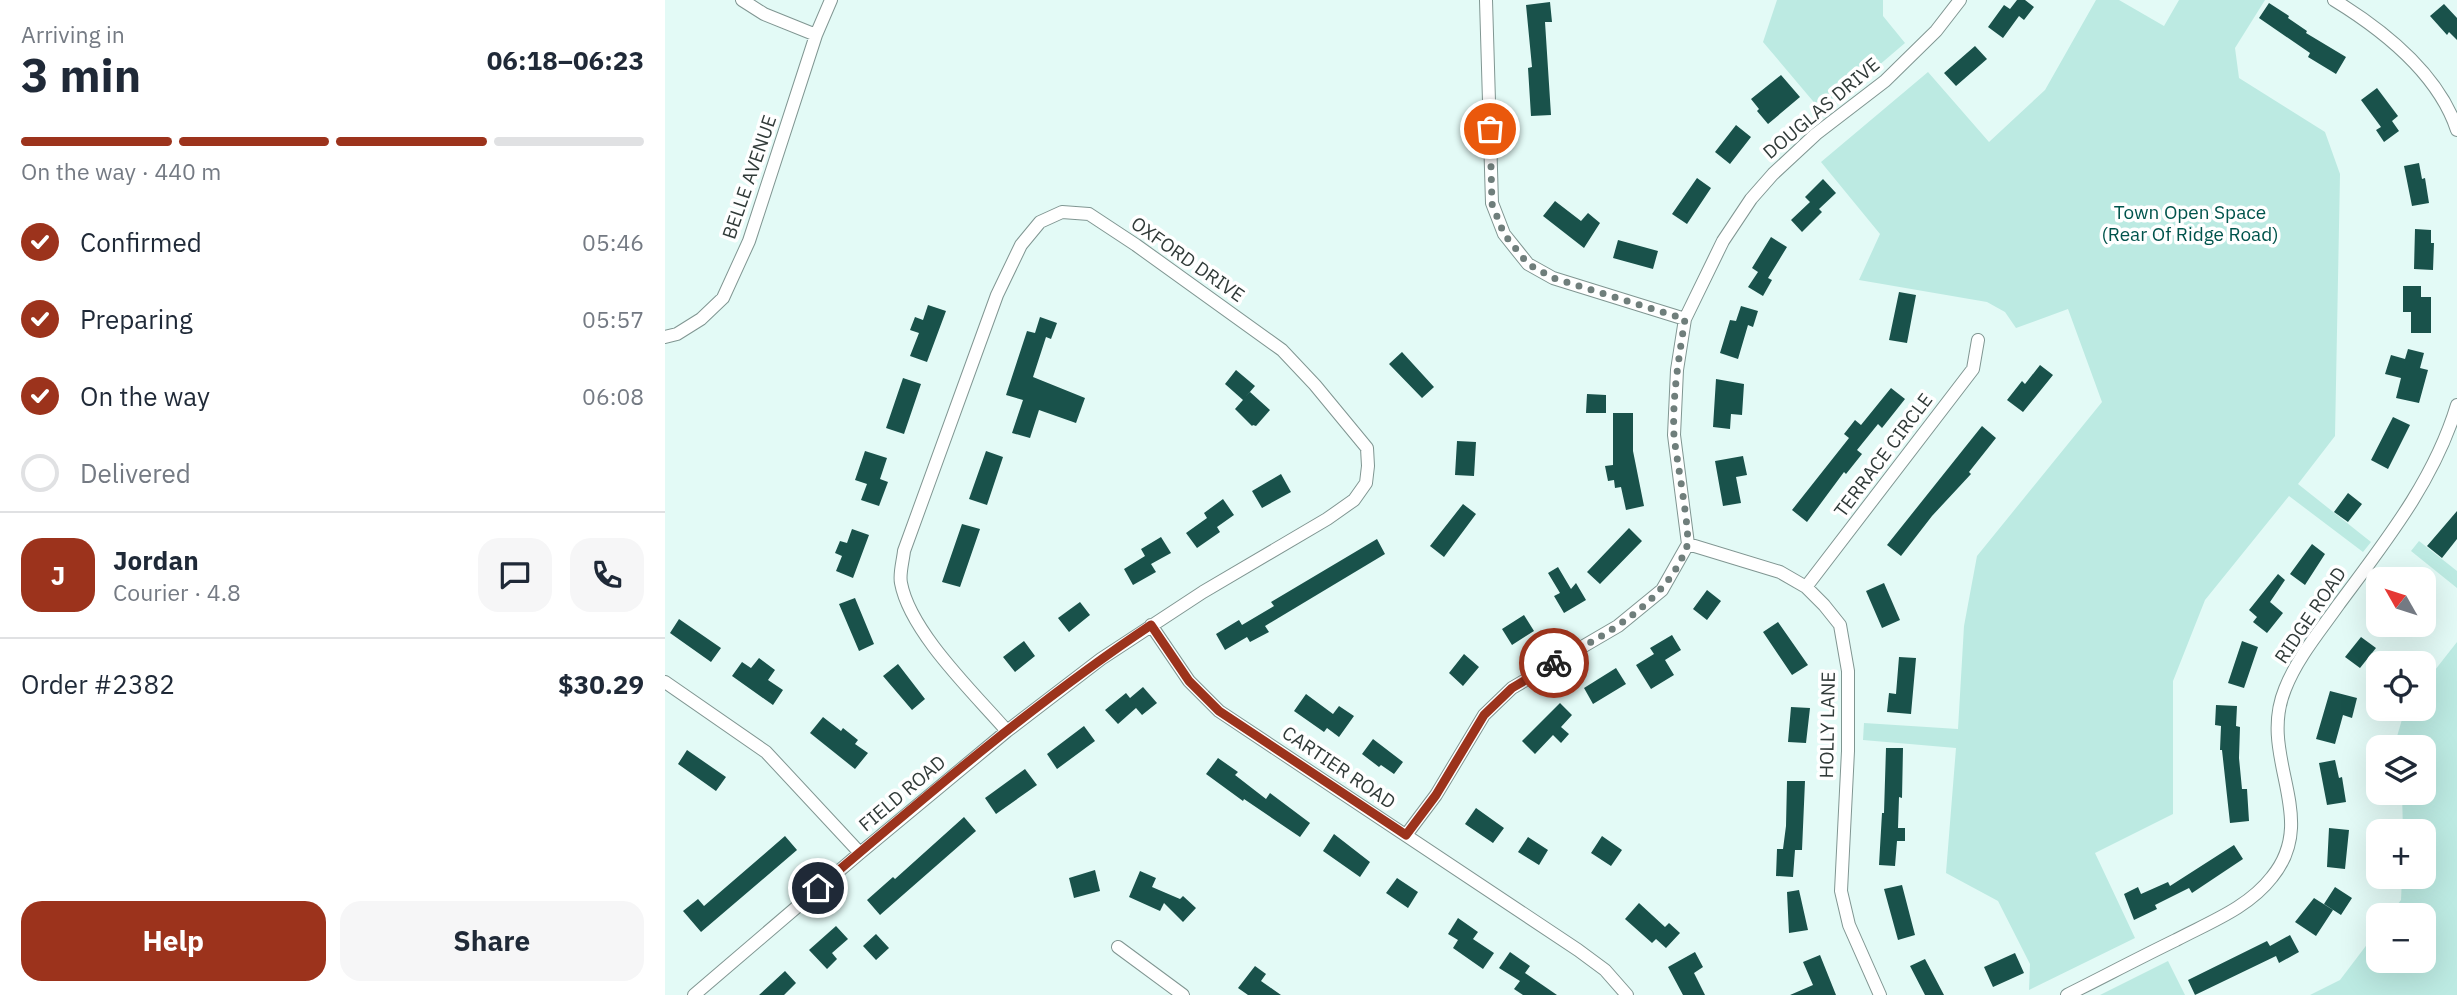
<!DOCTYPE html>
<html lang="en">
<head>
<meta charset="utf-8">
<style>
	:root { --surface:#fff; --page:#f6f6f7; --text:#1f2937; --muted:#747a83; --line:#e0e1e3; --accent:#9c331c }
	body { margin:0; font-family:"IBM Plex Sans",sans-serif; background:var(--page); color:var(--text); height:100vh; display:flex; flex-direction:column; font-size:26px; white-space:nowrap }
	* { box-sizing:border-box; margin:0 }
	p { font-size:23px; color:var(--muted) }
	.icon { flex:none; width:38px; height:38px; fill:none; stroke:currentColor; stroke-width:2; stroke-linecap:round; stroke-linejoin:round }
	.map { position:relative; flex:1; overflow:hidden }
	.sheet { display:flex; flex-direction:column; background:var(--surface); width:665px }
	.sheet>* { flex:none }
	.needle { width:46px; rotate:309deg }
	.controls { position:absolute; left:1701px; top:567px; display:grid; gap:14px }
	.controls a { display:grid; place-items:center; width:70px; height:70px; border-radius:14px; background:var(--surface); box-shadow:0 7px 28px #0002; font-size:35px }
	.pin { position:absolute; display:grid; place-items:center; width:60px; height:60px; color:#fff; margin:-30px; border:4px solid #fff; border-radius:50%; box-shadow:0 2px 7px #0007 }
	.courier { position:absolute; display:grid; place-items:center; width:70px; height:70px; margin:-35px; border:5px solid #9c331c; border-radius:50%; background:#fff; color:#222; box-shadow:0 2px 9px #0007 }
	.headline em { font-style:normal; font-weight:800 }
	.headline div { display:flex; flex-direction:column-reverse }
	.headline { display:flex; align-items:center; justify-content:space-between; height:119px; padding:0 21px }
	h1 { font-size:46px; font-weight:800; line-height:52px }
	.bar { display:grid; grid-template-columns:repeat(4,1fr); gap:10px 7px; align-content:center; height:84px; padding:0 21px }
	.bar i { height:9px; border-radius:5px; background:var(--line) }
	.bar .active { background:var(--accent) }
	.bar p { grid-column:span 4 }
	.line { display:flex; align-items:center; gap:18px; padding:0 21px; border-top:2px solid var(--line) }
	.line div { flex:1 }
	.round { display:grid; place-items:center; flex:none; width:74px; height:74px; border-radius:21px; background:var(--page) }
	ol { padding:0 21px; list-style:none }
	li { display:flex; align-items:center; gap:21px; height:77px }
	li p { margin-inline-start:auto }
	li .icon { padding:7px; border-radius:50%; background:var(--accent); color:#fff; stroke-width:4 }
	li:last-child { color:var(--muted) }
	li i { width:38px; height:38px; border:4px solid var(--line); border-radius:50% }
	.action { display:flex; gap:14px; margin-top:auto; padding:14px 21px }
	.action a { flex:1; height:80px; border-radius:21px; background:var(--accent); color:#fff; font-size:28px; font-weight:800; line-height:80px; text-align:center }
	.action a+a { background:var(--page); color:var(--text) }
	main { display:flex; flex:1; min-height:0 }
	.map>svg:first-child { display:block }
	.green { fill:#bceae2 }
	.building { fill:#19524b }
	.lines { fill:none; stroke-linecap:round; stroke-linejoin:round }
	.street-casing { stroke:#809692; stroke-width:14 }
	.street { stroke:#fff; stroke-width:12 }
	.done { stroke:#6f7e7b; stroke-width:7; stroke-dasharray:0 12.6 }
	.route { stroke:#9c331c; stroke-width:9 }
	.labels { text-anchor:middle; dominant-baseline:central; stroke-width:7; stroke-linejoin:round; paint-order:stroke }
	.street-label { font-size:19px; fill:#313b39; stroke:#fff }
	.park-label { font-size:19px; fill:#00544c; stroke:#fff }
</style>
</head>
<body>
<main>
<section class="sheet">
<div class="headline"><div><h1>3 min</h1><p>Arriving in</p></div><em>06:18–06:23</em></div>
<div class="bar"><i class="active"></i><i class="active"></i><i class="active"></i><i></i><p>On the way · 440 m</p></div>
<ol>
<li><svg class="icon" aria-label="check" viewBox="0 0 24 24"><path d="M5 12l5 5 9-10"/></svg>Confirmed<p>05:46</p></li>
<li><svg class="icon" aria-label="check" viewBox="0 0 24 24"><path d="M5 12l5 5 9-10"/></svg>Preparing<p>05:57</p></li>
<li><svg class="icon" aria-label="check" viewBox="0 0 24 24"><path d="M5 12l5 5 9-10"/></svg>On the way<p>06:08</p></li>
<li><i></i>Delivered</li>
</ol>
<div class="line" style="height:126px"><b class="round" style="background:var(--accent);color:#fff">J</b><div><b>Jordan</b><p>Courier · 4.8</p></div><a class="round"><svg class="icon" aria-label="chat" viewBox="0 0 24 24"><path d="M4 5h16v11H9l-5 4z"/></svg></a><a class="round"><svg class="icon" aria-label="phone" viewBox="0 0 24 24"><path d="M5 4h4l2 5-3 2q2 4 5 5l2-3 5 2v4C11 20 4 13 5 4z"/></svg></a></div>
<div class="line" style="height:91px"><div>Order #2382</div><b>$30.29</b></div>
<div class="action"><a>Help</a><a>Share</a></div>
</section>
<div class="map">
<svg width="1792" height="995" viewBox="0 0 1792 995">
	<rect width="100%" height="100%" fill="#e3faf6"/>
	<path class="green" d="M 1112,0 L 1218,0 L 1218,16 L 1240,43 L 1158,113 L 1098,42 Z
		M 1431,0 L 1454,0 L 1499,26 L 1514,0 L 1600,0 L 1570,48 L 1574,78 L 1660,132 L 1675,174 L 1670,436 L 1633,484 L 1706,542 L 1698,552 L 1624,496 L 1540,600 L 1508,681 L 1508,814 L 1430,853 L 1470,938 L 1364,990 L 1365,964 L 1333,901 L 1281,873 L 1291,748 L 1198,740 L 1199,723 L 1293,729 L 1299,626 L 1312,556 L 1437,402 L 1403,309 L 1351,328 L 1340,312 L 1322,302 L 1194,280 L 1215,234 L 1156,162 L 1263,72 L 1324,142 L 1380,90 Z
		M 1754,541 L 1792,571 L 1792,588 L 1746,551 Z
		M 1792,642 L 1792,995 L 1645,995 L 1675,980 L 1713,930 L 1713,961 L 1759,961 L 1759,915 L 1724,915 L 1736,900 L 1737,877 L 1759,877 L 1759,831 L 1738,831 L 1737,793 L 1759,793 L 1759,747 L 1732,747 L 1731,740 L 1740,709 L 1759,709 L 1759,684 Z
		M 1503,961 L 1520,995 L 1435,995 Z"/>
	<path class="building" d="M 1352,0 L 1360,0 L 1369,7 L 1359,20 L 1354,16 L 1338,38 L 1323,27 L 1339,5 L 1345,9 Z
		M 885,2 L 887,22 L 880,22 L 886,115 L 866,116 L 863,68 L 867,67 L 861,5 Z
		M 1604,3 L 1624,16 L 1623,18 L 1642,31 L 1641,33 L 1681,57 L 1671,74 L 1643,57 L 1645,53 L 1594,18 Z
		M 1779,4 L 1792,18 L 1792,40 L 1784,32 L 1782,35 L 1765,16 Z
		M 1310,46 L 1322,59 L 1291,86 L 1279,73 Z
		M 1116,75 L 1135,97 L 1103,124 L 1092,111 L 1094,109 L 1086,99 Z
		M 1712,88 L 1733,116 L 1727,121 L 1734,131 L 1719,142 L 1711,130 L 1716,127 L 1696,100 Z
		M 1071,125 L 1086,137 L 1065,164 L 1050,152 Z
		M 1754,163 L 1757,179 L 1760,178 L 1764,203 L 1747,206 L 1739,166 Z
		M 1032,178 L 1046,188 L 1022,224 L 1007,214 Z
		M 1158,179 L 1171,193 L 1154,209 L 1157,212 L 1137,232 L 1126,220 L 1145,202 L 1140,197 Z
		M 890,201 L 916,221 L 923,213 L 935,223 L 919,248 L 878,216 Z
		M 1750,229 L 1766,230 L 1766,243 L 1769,243 L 1768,270 L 1749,269 Z
		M 1106,237 L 1122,247 L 1103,278 L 1107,280 L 1098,296 L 1083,287 L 1093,272 L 1087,268 Z
		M 953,240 L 993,251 L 988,269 L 948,258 Z
		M 1738,286 L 1756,286 L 1756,297 L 1766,297 L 1766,333 L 1746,333 L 1746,312 L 1738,312 Z
		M 1234,292 L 1251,295 L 1242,343 L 1224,340 Z
		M 263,305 L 281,311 L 262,362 L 245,356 L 254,333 L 245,330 L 250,317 L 258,320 Z
		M 1076,306 L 1093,311 L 1088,327 L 1083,325 L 1073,359 L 1055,353 L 1065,320 L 1071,321 Z
		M 375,317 L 392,323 L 386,339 L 381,337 L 368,377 L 420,398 L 411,423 L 374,410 L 365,438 L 347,433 L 358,400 L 341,395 L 362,331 L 370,333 Z
		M 1743,349 L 1759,353 L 1755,368 L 1763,370 L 1754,403 L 1731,398 L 1736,378 L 1720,374 L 1726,355 L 1740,359 Z
		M 737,352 L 769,387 L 757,398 L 724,364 Z
		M 1375,365 L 1388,375 L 1358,412 L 1342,400 L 1357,381 L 1360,384 Z
		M 571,370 L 590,386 L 578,400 L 560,384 Z
		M 238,378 L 256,384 L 239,434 L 221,428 Z
		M 1051,379 L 1079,384 L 1077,415 L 1066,414 L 1065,429 L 1048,427 Z
		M 1226,388 L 1240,399 L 1217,428 L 1213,424 L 1192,450 L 1197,454 L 1181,474 L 1179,472 L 1142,522 L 1127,510 L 1184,438 L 1179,434 L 1190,420 L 1196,425 Z
		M 585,392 L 605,410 L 591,426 L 588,425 L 587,426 L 570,409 Z
		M 922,394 L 941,395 L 941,413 L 921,413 Z
		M 948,413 L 968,413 L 968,451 L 979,506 L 961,510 L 956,487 L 950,488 L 949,480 L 943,481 L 940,466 L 948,465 Z
		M 1728,417 L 1745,425 L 1723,469 L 1706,460 Z
		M 1317,426 L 1331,438 L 1304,472 L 1306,474 L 1267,516 L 1236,556 L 1222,545 Z
		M 792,441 L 811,442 L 809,476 L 790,475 Z
		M 200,451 L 222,458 L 215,479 L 223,482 L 214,506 L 196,500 L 202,484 L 190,480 Z
		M 321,451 L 338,457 L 322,505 L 304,499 Z
		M 1078,456 L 1082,475 L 1071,477 L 1076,503 L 1058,506 L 1050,461 Z
		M 616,474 L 626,492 L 597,508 L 587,491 Z
		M 1683,493 L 1697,504 L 1683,522 L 1669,512 Z
		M 558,499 L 569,515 L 552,527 L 555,532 L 532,548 L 521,533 L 542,518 L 539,513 Z
		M 798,504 L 811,514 L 779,557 L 765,546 Z
		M 1792,511 L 1792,539 L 1777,558 L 1762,546 Z
		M 297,524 L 315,529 L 295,587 L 277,582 Z
		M 964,528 L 977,541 L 935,584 L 922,572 Z
		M 187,529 L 204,535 L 188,578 L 171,571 L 177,556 L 170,553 L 175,541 L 182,543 Z
		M 496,537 L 506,553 L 486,564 L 491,572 L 468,585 L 459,569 L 480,556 L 476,549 Z
		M 712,539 L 720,554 L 600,626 L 604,632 L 585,642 L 582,637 L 560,650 L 551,634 L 574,620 L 577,625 L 609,606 L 606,602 Z
		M 1647,544 L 1660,554 L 1640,585 L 1625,574 Z
		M 893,567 L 906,589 L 911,583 L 921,600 L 899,613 L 889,596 L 895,593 L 883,573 Z
		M 1613,574 L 1620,580 L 1605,602 L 1618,613 L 1602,633 L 1588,622 L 1592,617 L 1584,610 Z
		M 1219,583 L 1235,620 L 1217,628 L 1201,591 Z
		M 1042,590 L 1056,601 L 1042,620 L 1028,609 Z
		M 190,598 L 209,644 L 194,651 L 174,604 Z
		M 415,602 L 425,615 L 404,632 L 393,618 Z
		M 859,615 L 869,631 L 847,645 L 837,629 Z
		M 14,619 L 56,648 L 46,662 L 5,633 Z
		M 1113,622 L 1143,665 L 1127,675 L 1098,632 Z
		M 1007,635 L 1016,650 L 1000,660 L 1009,675 L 986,689 L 971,665 L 989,654 L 985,648 Z
		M 1696,637 L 1711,648 L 1695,668 L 1680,657 Z
		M 359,641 L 370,656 L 350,672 L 338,657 Z
		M 1577,641 L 1593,647 L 1579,688 L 1563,683 Z
		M 799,654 L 814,667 L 798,686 L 784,673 Z
		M 1234,657 L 1251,658 L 1246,714 L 1222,712 L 1224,693 L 1231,694 Z
		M 94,658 L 110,670 L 103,680 L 118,690 L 108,705 L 67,676 L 77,662 L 86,668 Z
		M 233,664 L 260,699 L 247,710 L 218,676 Z
		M 951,668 L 961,684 L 928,704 L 919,688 Z
		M 478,687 L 492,703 L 477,715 L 471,708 L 453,724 L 440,710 L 461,693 L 465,698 Z
		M 1665,691 L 1692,698 L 1687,718 L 1678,715 L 1670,744 L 1651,739 Z
		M 641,694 L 668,714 L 674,706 L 689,716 L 674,737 L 662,728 L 659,732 L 629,711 Z
		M 895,703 L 907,715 L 896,727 L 904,734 L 896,743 L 888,735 L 870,754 L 857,741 Z
		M 1551,705 L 1572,706 L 1571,726 L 1575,727 L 1574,758 L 1577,789 L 1582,789 L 1584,821 L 1565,823 L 1557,750 L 1555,750 L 1556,726 L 1550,725 Z
		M 1126,707 L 1145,708 L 1141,743 L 1123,742 Z
		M 158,717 L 176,731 L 178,728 L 193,740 L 190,744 L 203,753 L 190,769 L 145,733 Z
		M 419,726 L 430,741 L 392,769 L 382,754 Z
		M 708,739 L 738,762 L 729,774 L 716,765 L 714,767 L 697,754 Z
		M 1221,748 L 1238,748 L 1237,798 L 1234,797 L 1233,828 L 1240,828 L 1240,841 L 1232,841 L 1230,866 L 1214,865 L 1217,813 L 1219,813 Z
		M 22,750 L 61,777 L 51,791 L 13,764 Z
		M 553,758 L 573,772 L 570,775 L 601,799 L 605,793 L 645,823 L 635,837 L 579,799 L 578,801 L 541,774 Z
		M 1670,760 L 1674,778 L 1677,777 L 1681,802 L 1662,805 L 1654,763 Z
		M 360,769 L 372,785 L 331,814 L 320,798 Z
		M 1122,781 L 1140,781 L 1137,850 L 1130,850 L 1128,877 L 1111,876 L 1112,849 L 1118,849 L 1121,826 Z
		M 811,808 L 839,828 L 828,843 L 800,824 Z
		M 299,817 L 311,831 L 215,915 L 202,900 L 228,877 L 230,879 Z
		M 1664,828 L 1684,830 L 1680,869 L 1662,867 Z
		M 669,834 L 705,862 L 695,877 L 658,851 Z
		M 120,836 L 132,850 L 36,932 L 18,911 L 33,899 L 39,906 Z
		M 937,836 L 957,850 L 946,866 L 926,853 Z
		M 863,837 L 883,850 L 874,865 L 853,852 Z
		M 1569,845 L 1578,859 L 1527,893 L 1524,888 L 1490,905 L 1492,909 L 1469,920 L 1459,894 L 1473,887 L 1476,894 L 1503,882 L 1505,886 Z
		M 430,870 L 435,891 L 409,898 L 404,878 Z
		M 475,871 L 491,878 L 487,887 L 515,899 L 518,896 L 531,908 L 518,922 L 499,903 L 495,911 L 464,897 Z
		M 732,878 L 753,892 L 743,908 L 721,893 Z
		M 1237,885 L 1250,935 L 1233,940 L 1219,889 Z
		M 1670,887 L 1687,898 L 1676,915 L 1659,904 Z
		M 1134,890 L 1143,930 L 1124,933 L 1122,892 Z
		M 1649,898 L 1668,910 L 1651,936 L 1630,922 Z
		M 974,903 L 1000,927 L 1004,923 L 1015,933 L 1001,948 L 991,939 L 987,943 L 960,919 Z
		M 793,918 L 813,932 L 808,939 L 829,953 L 818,969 L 788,948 L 793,940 L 783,934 Z
		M 171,926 L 183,939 L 167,953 L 172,959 L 162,969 L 144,950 Z
		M 211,934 L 224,948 L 211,960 L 198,946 Z
		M 1625,935 L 1634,952 L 1614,963 L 1611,956 L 1530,995 L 1523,980 L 1602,941 L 1605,946 Z
		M 845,952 L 865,966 L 860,973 L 892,995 L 858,995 L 849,989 L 855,981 L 834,968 Z
		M 1030,952 L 1038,967 L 1029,973 L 1040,995 L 1018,995 L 1003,967 Z
		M 1350,953 L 1359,973 L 1328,987 L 1319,967 Z
		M 1155,955 L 1171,995 L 1125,995 L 1148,985 L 1138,962 Z
		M 1260,959 L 1279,995 L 1260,995 L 1245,966 Z
		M 590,966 L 601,974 L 596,981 L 616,995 L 583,995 L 573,988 Z
		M 120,971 L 131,983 L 119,995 L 94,995 Z"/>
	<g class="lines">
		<g class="street-casing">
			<path id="street" d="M 77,0 L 99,14 L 151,35
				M 821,0 L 827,203 L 839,234 L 863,264 L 888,278 L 1020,319
				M 1669,0 C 1718,30 1773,73 1792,130
				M 0,337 L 12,334 L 36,319 L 58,298 L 84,241 L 151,35 L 166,0
				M 1023,544 L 1115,572 L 1141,587 L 1159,605 L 1175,625 L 1183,671 L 1183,751 L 1176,891 L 1184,925 L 1215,995
				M 1141,587 L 1308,369 L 1313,340
				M 486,625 L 524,681 L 554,711 L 913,950 L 940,970 L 962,995
				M 0,682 L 101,752 L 195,853
				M 741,835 L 771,795 L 819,715 L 847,688 L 953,626 L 997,590 L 1023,544 L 1009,435 L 1012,370 L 1020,319 L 1058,241 L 1086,199 L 1108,174 L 1151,134 L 1220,81 L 1271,31 L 1295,0
				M 453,947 L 518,995
				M 29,995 L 195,853 L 342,731 L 436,659 L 538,592 L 662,519 L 689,500 L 701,483 L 703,466 L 702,448 L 650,385 L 617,350 L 471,245 L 424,214 L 397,212 L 375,222 L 356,245 L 332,295 L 239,551 C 238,561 234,574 236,583 C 245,632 309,693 342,731
				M 1402,995 C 1438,977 1474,958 1511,940 C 1545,922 1583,908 1607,877 C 1656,817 1592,757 1620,689 C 1632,658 1655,631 1674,604 C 1720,542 1769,481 1792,405"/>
		</g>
		<use href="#street" class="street"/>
	</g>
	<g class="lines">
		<path class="done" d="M 825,129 L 827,204 L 839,234 L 863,264 L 888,278 L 1020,319 C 1014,357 1007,397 1009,436 C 1011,456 1026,534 1022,546 C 1001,604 939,635 889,663"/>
		<path class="route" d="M 153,888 C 261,796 368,704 486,625 L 524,681 L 554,711 L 741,835 L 771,795 L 819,715 L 847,688 L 889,663"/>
	</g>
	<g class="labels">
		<g class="street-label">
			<text transform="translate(1156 108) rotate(-40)">DOUGLAS DRIVE</text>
			<text transform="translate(84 177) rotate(-71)">BELLE AVENUE</text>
			<text transform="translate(523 259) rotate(35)">OXFORD DRIVE</text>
			<text transform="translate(1218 455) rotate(-53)">TERRACE CIRCLE</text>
			<text transform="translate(1645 615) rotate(-56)">RIDGE ROAD</text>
			<text transform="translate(1162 725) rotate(-89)">HOLLY LANE</text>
			<text transform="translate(674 767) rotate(34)">CARTIER ROAD</text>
			<text transform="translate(237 793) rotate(-40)">FIELD ROAD</text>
		</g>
		<g class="park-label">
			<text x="1525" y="212">Town Open Space<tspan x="1525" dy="22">(Rear Of Ridge Road)</tspan></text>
		</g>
	</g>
</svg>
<div class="controls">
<a><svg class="needle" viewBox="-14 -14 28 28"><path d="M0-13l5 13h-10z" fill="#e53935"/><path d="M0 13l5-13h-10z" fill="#747a83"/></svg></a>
<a><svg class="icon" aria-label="locate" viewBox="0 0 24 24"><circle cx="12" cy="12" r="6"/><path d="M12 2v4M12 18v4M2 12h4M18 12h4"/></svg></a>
<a><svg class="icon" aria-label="layers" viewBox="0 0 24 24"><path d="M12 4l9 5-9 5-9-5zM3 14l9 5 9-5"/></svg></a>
<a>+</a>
<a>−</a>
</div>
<div class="pin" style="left:825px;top:129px;background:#ea580c"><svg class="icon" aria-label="bag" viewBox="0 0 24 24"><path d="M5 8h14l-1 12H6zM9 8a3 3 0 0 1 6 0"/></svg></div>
<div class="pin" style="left:153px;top:888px;background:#1f2937"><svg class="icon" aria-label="home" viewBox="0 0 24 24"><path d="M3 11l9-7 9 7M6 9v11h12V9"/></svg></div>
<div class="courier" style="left:889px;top:663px"><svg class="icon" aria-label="bike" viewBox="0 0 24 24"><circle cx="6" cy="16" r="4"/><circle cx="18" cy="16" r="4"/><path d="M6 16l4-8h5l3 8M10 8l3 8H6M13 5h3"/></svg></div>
</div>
</main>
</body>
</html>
